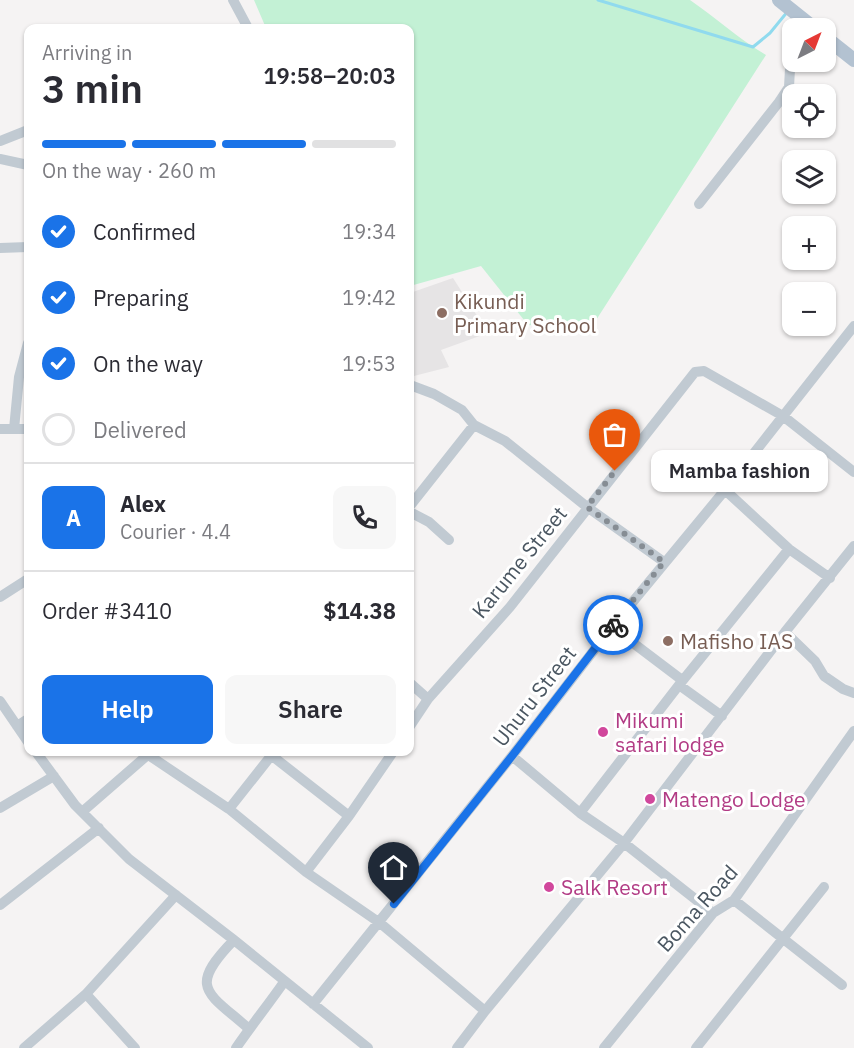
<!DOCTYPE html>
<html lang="en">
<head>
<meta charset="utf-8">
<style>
	:root { --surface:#fff; --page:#f7f7f7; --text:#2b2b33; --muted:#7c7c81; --line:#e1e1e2; --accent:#1a73e8 }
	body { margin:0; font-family:"IBM Plex Sans",sans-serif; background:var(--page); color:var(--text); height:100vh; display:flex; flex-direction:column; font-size:22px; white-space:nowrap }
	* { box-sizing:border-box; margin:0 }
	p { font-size:20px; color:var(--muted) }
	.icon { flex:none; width:33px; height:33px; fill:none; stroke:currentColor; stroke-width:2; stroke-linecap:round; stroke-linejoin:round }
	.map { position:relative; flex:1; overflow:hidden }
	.drawer { position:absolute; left:24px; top:24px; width:390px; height:732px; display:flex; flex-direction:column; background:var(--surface); border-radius:12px; box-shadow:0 2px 4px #0004 }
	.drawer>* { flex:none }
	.needle { width:39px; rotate:42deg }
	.fabs { position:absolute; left:782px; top:18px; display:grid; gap:12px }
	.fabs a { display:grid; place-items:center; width:54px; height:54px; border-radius:12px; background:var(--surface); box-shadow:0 2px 4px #0004; font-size:30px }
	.pin { position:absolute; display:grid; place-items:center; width:51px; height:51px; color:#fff; margin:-62px -26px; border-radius:50% 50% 50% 0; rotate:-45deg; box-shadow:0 0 6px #0007 }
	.pin .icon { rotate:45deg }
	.courier { position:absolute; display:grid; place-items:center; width:60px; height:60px; margin:-30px; border:4px solid #1a73e8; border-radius:50%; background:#fff; color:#222; box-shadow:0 2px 8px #0007 }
	.bubble { position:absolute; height:42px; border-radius:12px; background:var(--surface); box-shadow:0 2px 4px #0004; font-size:20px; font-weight:600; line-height:42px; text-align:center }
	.headline em { font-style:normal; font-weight:600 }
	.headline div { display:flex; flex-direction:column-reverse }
	.headline { display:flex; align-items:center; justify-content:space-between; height:102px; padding:0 18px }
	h1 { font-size:39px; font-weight:600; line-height:45px }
	.bar { display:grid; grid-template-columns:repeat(4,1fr); gap:9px 6px; align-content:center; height:72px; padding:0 18px }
	.bar i { height:8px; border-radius:4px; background:var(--line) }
	.bar .on { background:var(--accent) }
	.bar p { grid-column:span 4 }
	.line { display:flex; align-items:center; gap:15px; padding:0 18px; border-top:2px solid var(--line) }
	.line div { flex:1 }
	.round { display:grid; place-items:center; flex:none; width:63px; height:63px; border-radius:12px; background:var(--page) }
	ol { padding:0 18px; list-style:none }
	li { display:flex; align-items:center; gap:18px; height:66px }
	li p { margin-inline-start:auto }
	li .icon { padding:6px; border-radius:50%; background:var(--accent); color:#fff; stroke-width:4 }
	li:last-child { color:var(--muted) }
	li i { width:33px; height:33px; border:3px solid var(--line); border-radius:50% }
	.action { display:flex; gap:12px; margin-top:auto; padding:12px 18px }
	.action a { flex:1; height:69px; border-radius:12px; background:var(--accent); color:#fff; font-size:24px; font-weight:600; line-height:69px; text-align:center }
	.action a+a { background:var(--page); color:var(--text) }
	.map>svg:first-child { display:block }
	.education { fill:#e6e4e5 }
	.green { fill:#c3f1d5 }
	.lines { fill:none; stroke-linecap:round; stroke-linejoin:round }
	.stream { stroke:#90daee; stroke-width:3 }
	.minor { stroke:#c1cad2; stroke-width:10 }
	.major { stroke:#b3c2d1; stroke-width:14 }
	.done { stroke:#868d94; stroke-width:6; stroke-dasharray:0 10.8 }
	.route { stroke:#1a73e8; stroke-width:8 }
	.education-dot { fill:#8d6e63; stroke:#fff; stroke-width:2 }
	.hotel-dot { fill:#d1479c; stroke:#fff; stroke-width:2 }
	.labels { text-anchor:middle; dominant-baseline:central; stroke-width:6; stroke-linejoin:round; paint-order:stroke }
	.education-label { font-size:21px; fill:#785e54; stroke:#fff; text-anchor:start }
	.street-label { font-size:21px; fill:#4a5661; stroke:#fff }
	.hotel-label { font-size:21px; fill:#b23c85; stroke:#fff; text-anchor:start }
</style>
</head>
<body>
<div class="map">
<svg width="854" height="1048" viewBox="0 0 854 1048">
	<rect width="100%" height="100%" fill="#f5f3f3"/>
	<path class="education" d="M 453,278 L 488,333 L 441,350 L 449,367 L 410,377 L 410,293 Z"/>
	<path class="green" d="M 254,0 L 690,0 C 716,18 739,39 766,55 L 591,328 L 528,325 L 481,266 L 410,286 L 410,28 L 266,28 Z"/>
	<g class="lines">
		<path class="stream" d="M 598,0 L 753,47 L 770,33 L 788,11"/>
		<path class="minor" d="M 233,0 L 248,28
			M 0,141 L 28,130
			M 0,159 L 28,165
			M 699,204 L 779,102 L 789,87 L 790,69 L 795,62
			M 0,248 L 28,247
			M 410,385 L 434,394 L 462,410 L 474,425 L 505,441 L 587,507 L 664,562
			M 0,429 L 28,429
			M 14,429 L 19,377 L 28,343
			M 725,490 L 789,549 L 830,578
			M 410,506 L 474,425
			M 410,512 L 429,522 L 449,540
			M 0,597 L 28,579
			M 612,627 L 682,680 L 679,685 L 722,716
			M 785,632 L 815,661 L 824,676 L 843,689 L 854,693
			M 410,683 L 428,699
			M 0,701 L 28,742
			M 17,726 L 28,719
			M 410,726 L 428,699 L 510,607 L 695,372 L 704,371 L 783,416 L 854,472
			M 36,752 L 75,805 L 129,859 L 234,940 L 368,1048
			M 147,754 L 229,809 L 306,872 L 380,923 L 485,1011
			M 271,755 L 349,816
			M 512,756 L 580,813 L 624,843 L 713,913
			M 0,808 L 54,776
			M 229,809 L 274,752
			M 82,812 L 151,752
			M 580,813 L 679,685 L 789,549
			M 306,872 L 349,816 L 393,752
			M 734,900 L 842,985
			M 0,905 L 99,828
			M 234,940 C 187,988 207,992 248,1028
			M 86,994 L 135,1048
			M 313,1004 L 512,756 L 612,627 L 725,490 L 854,326
			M 24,1048 L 86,994 L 176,895
			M 236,1048 C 251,1026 268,1005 284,982
			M 457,1048 L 485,1011 L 624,843 L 785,632 L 854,546
			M 604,1048 L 713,913 L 734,900 L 854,731
			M 696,1048 L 824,887"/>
		<path class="major" d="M 779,0 L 814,28
			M 825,37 L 854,60"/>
	</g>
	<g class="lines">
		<path class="done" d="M 613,625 L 664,562 L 587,507 L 615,471"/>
		<path class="route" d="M 394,904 L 512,756 L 613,625"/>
	</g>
	<g class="education-dot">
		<circle cx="442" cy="313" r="6"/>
		<circle cx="668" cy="641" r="6"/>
	</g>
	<g class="hotel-dot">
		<circle cx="603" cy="732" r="6"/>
		<circle cx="650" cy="799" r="6"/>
		<circle cx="549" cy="887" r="6"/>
	</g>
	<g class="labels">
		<g class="education-label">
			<text x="454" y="301">Kikundi<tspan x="454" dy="24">Primary School</tspan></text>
			<text x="680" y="641">Mafisho IAS</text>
		</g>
		<g class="street-label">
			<text transform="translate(519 562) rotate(-51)">Karume Street</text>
			<text transform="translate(534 696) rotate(-52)">Uhuru Street</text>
			<text transform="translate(697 908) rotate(-48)">Boma Road</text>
		</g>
		<g class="hotel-label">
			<text x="615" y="720">Mikumi<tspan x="615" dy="24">safari lodge</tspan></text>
			<text x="662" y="799">Matengo Lodge</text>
			<text x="561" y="887">Salk Resort</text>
		</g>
	</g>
</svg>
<div class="fabs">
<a><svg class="needle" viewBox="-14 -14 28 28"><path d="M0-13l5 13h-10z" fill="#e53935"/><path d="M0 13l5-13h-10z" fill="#7c7c81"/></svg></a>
<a><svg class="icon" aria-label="locate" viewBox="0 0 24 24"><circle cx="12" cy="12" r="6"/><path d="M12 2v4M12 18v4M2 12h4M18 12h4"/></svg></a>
<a><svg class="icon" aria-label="layers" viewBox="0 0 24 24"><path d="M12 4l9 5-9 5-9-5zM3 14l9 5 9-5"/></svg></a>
<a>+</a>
<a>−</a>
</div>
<div class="pin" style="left:615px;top:471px;background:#ea580c"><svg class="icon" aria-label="bag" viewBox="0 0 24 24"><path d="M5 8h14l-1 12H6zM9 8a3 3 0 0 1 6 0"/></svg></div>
<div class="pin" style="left:394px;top:904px;background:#1f2937"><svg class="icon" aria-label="home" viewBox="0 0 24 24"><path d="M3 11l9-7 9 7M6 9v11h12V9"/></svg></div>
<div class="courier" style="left:613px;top:625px"><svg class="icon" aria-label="bike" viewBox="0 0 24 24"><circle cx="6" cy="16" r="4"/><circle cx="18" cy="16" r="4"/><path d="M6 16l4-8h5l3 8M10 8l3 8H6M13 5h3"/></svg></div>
<div class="bubble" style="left:651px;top:450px;width:177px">Mamba fashion</div>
<section class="drawer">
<div class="headline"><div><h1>3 min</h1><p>Arriving in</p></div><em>19:58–20:03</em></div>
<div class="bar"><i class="on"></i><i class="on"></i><i class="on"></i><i></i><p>On the way · 260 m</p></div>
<ol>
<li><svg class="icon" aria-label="check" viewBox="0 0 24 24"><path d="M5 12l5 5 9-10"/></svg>Confirmed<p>19:34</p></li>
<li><svg class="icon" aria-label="check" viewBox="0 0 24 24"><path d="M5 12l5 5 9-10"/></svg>Preparing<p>19:42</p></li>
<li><svg class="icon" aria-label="check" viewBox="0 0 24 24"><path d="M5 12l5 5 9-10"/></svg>On the way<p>19:53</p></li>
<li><i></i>Delivered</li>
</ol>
<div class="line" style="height:108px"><b class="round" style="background:var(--accent);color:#fff">A</b><div><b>Alex</b><p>Courier · 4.4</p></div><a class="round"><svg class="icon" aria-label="phone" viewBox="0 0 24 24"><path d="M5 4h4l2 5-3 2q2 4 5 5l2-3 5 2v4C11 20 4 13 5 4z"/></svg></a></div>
<div class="line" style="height:78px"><div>Order #3410</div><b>$14.38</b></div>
<div class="action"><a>Help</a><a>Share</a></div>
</section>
</div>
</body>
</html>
